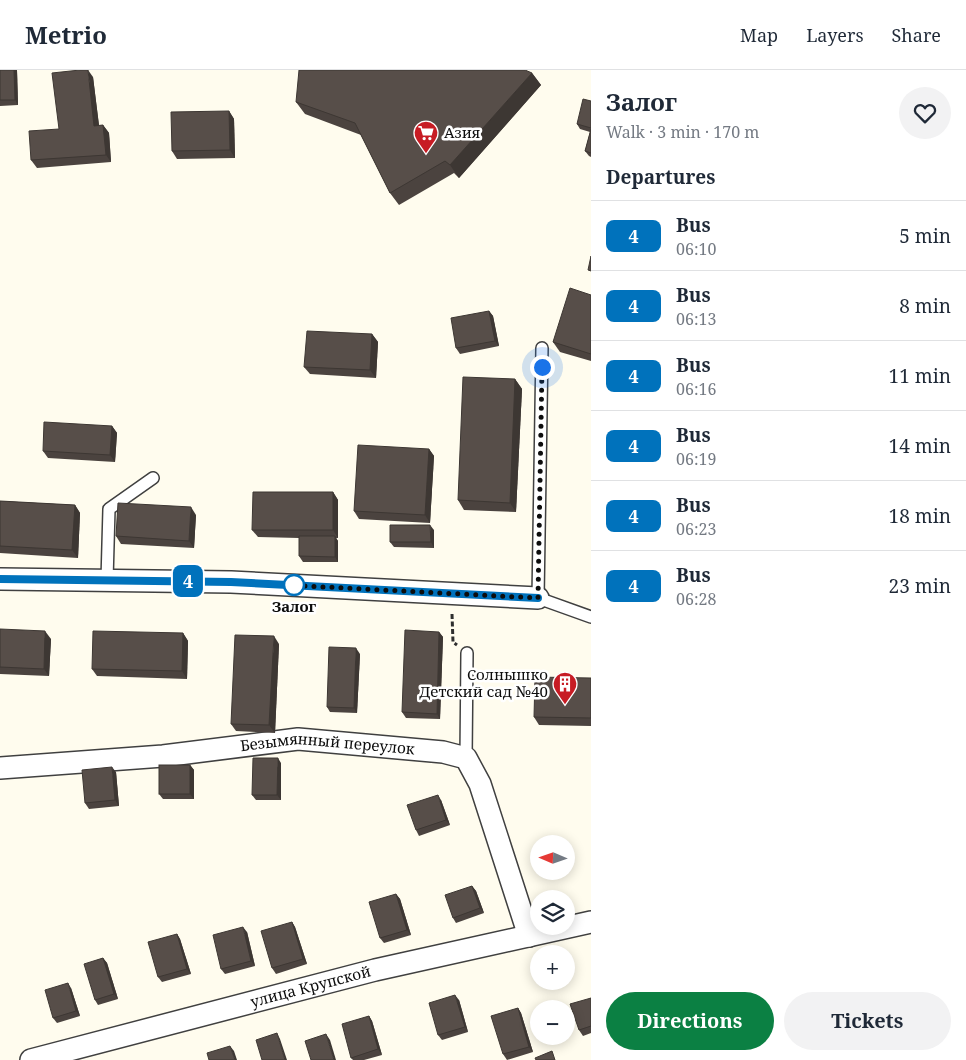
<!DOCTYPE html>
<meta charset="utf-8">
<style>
:root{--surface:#fff;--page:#f2f2f3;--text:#1f2937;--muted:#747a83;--line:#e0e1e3;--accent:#0b8043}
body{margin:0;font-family:"Noto Serif",serif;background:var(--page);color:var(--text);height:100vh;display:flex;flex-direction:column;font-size:19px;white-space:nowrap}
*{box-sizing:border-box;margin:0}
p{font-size:16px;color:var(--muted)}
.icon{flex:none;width:28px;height:28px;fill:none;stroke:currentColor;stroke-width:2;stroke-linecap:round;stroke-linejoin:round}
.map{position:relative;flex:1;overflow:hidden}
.side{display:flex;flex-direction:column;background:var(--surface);width:375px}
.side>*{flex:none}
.badge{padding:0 10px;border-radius:8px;font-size:18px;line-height:32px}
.needle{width:32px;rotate:272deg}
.controls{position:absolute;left:530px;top:765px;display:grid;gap:10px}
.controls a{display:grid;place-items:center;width:45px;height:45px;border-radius:50%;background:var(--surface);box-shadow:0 2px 12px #0003;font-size:25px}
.you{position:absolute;width:25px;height:25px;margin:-12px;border:4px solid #fff;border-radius:50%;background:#1a73e8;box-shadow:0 0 0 8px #1a73e833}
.map>.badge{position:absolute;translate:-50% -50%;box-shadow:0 0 0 2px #fff}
h2{padding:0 15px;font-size:19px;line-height:45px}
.round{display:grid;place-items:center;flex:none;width:52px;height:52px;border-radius:26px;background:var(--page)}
.overview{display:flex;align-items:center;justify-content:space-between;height:85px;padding:0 15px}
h1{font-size:24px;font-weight:700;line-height:38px}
.action{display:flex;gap:10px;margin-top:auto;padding:10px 15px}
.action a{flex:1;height:58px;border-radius:30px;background:var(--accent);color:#fff;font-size:20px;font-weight:700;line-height:58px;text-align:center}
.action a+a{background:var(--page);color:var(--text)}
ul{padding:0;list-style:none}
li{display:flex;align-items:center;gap:15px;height:70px;padding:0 15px;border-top:1px solid var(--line)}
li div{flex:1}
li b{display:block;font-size:19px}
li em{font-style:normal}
li .badge{min-width:55px;font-weight:700;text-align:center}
header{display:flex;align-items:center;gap:30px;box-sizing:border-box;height:70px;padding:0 25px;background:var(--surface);border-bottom:1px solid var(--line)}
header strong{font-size:24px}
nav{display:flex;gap:28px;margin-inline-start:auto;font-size:18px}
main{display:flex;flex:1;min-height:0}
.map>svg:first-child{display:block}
</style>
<header>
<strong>Metrio</strong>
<nav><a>Map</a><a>Layers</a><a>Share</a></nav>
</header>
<main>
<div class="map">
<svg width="591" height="990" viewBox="0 0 591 990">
<rect width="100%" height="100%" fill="#fffcee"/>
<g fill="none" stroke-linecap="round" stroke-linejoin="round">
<defs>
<g id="lane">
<path d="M542,278l-4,250 53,19"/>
<path d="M107,510l2,-71 44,-31"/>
<path d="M466,688l1,-105"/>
</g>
<g id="street">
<path d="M0,509l231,3 307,16"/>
<path id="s1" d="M0,698l163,-12 135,-17 145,13 23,6 14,26 49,152"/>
<path id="s2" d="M31,990l344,-90 216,-48"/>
</g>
</defs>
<!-- lane casing -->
<use href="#lane" stroke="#404040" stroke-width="14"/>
<!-- street casing -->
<use href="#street" stroke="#404040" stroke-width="24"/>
<!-- path -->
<path stroke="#2f2f2f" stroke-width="3" stroke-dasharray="5 2.5" stroke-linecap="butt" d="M452,544l1,28 4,3"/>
<!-- lane -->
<use href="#lane" stroke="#fff" stroke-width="11"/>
<!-- street -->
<use href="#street" stroke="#fff" stroke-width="21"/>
</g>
<!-- wall -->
<g fill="#4b433f">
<path d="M0,0h17l1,35 -18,1z"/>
<path d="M532,3l9,12 -82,93 -5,-5 -55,32 -9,-12 -29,-58 -56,-21 -9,-12z"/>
<path d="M93,7l6,49 4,-1 6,8 2,29 -74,6 -6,-8 28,-31z"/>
<path d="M591,31v56l-2,-1 -4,-5 5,-19 -10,-3 -3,-5z"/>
<path d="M229,41l5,8 1,39 -58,1 -5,-8z"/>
<path d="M591,225v66l-31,-9 -7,-10z"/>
<path d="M489,241l4,5 6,30 -39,8 -4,-6z"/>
<path d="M372,264l6,8 -2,36 -66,-4 -6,-7z"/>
<path d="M515,309l7,10 -6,123 -52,-2 -6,-10z"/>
<path d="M112,356l5,7 -2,29 -67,-4 -5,-7z"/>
<path d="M429,379l5,7 -4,67 -71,-4 -5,-8z"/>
<path d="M333,422l5,8v38h-2l2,3v21h-35l-4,-6v-18l-41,-1 -6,-7z"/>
<path d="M0,431l75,4 5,8 -2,45 -78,-5z"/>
<path d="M196,445l-2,33 -73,-4 -5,-8z"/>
<path d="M434,460v18l-40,-1 -4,-5z"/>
<path d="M0,559l51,10 -2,37 -49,-2z"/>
<path d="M439,562l4,5 -3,82 -34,-1 -4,-6z"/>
<path d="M183,563l5,8 -1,38 -90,-3 -5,-7z"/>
<path d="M279,574l-4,89 -39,-2 -5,-7z"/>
<path d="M360,584l-3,59 -27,-1 -3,-5z"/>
<path d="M591,608v48l-52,-1 -5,-8z"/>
<path d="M281,693v37h-25l-4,-5z"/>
<path d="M190,695l4,5v29h-31l-4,-5z"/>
<path d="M116,702l3,34 -30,3 -4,-6z"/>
<path d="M441,730l9,25 -31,11 -3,-6z"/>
<path d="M472,816l4,5 8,22 -28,10 -3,-5z"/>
<path d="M396,824l4,5 11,36 -27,8 -4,-5z"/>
<path d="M292,852l3,5 12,37 -31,10 -4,-6z"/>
<path d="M247,862l8,34 -30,8 -4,-5z"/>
<path d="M177,864l3,5 11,35 -29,8 -4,-5z"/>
<path d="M103,888l4,5 11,36 -20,6 -3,-5z"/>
<path d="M71,918l9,28 -23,7 -4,-5z"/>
<path d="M591,928v35l-8,3 -4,-6z"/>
<path d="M459,930l9,32 -26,8 -4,-5z"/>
<path d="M518,938l3,5 12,39 -26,8 -4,-6z"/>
<path d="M369,946l3,5 10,34 -18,5h-11l-2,-2z"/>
</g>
<!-- shaded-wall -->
<g fill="#3d3733">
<path d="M14,0h3l1,35 -3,-5z"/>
<path d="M88,0l5,7 7,56 -6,-7z"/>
<path d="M532,3l9,12 -82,93 -9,-13z"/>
<path d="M229,41l5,8 1,39 -5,-8z"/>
<path d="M103,55l6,8 2,29 -5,-7z"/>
<path d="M489,241l4,5 6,30 -4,-5z"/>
<path d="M372,264l6,8 -2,36 -6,-8z"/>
<path d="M515,309l7,10 -6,123 -6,-9z"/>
<path d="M112,356l5,7 -2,29 -5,-7z"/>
<path d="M429,379l5,7 -4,67 -5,-8z"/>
<path d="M333,422l5,8v38l-5,-8z"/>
<path d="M75,435l5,8 -2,45 -6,-8z"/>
<path d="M191,437l5,8 -2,33 -5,-7z"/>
<path d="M430,455l4,5v18l-3,-6z"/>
<path d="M335,466l3,5v21l-3,-5z"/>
<path d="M45,561l6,8 -2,37 -5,-7z"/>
<path d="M439,562l4,5 -3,82 -3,-5z"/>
<path d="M183,563l5,8 -1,38 -5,-8z"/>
<path d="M274,566l5,8 -4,89 -6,-8z"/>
<path d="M356,578l4,6 -3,59 -3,-5z"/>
<path d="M278,688l3,5v37l-4,-5z"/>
<path d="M190,695l4,5v29l-4,-5z"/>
<path d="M112,697l4,5 3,34 -4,-6z"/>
<path d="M438,725l3,5 9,25 -4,-5z"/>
<path d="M472,816l4,5 8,22 -4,-5z"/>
<path d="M396,824l4,5 11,36 -4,-5z"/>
<path d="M292,852l3,5 12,37 -4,-5z"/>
<path d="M243,857l4,5 8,34 -4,-5z"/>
<path d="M177,864l3,5 11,35 -4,-5z"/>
<path d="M103,888l4,5 11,36 -4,-5z"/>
<path d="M68,913l3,5 9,28 -4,-5z"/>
<path d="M455,925l4,5 9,32 -3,-5z"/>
<path d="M518,938l3,5 12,39 -4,-5z"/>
<path d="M369,946l3,5 10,34 -4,-6z"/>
<path d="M277,963l3,6 7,21h-2z"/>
<path d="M326,964l4,6 6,20h-2z"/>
<path d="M230,976l4,5 3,9h-2z"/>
</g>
<!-- building -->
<g fill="#574e49" stroke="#3d3733">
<path d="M0,0h14l1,30h-15z"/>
<path d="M80,0h8l6,56 9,-1 3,30 -75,5 -2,-29 30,-2 -7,-56z"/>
<path d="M299,0h226l7,3 -82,92 -5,-4 -55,32 -35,-70 -59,-21z"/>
<path d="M583,29l8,2v27l-14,-4z"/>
<path d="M229,41l1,39 -58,1 -1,-39z"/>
<path d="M591,59v24l-6,-2z"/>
<path d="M591,186v15l-3,-1z"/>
<path d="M570,218l21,7v59l-38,-12z"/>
<path d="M489,241l6,30 -39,7 -5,-30z"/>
<path d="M307,261l65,3 -2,36 -66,-3z"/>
<path d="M463,307l52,2 -5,124 -52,-3z"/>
<path d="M44,352l68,4 -2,29 -67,-4z"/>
<path d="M358,375l71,4 -4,66 -71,-4z"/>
<path d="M253,422h80v38h-81z"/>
<path d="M0,431l75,4 -3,45 -72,-4z"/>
<path d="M118,433l73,4 -2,34 -73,-5z"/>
<path d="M390,455h40l1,17h-41z"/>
<path d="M299,466h36v21l-36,-1z"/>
<path d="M0,559l45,2 -1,38 -44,-2z"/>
<path d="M405,560l34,2 -2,82 -35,-2z"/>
<path d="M93,561l90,2 -1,38 -90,-2z"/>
<path d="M235,565l39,1 -5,89 -38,-1z"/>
<path d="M329,577l27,1 -2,60 -27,-1z"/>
<path d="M535,607l56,1v40l-57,-1z"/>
<path d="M253,688h25l-1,37h-25z"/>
<rect x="159" y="695" width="31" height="29"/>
<path d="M112,697l3,33 -30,3 -3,-33z"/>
<path d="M438,725l8,25 -30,10 -9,-25z"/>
<path d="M472,816l8,22 -27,10 -8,-23z"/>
<path d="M396,824l11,36 -27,8 -11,-36z"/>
<path d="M292,852l11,37 -31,9 -11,-37z"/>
<path d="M243,857l8,34 -30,8 -8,-34z"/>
<path d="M177,864l10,35 -29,8 -10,-35z"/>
<path d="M103,888l11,36 -19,6 -11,-36z"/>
<path d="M68,913l8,28 -23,7 -8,-28z"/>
<path d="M455,925l10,32 -27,8 -9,-32z"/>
<path d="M591,928v28l-12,4 -9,-26z"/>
<path d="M518,938l11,39 -26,7 -12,-38z"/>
<path d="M369,946l9,33 -27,9 -9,-34z"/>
<path d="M277,963l8,27h-23l-6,-20z"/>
<path d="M326,964l8,26h-23l-6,-19z"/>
<path d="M230,976l5,14h-26l-2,-7z"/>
<path d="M552,981l3,9h-19l-1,-2z"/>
</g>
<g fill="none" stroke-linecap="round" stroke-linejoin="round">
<defs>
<path id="line" d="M0,509l231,3 307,16"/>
</defs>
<!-- line casing -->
<use href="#line" stroke="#fff" stroke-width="11"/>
<!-- line -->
<use href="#line" stroke="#0072bc" stroke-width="8"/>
<!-- walk -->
<path stroke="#0d0d0d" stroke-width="5" stroke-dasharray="0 9" d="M294,515h-8l252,13 4,-231"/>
</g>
<!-- icons -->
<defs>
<symbol id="supermarket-pin" viewBox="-11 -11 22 30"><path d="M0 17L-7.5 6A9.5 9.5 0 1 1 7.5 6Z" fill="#c71c24" stroke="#fff"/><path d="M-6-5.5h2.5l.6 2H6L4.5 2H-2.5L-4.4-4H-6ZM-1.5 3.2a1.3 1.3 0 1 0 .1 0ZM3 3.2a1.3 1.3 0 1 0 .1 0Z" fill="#fff"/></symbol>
<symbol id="building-pin" viewBox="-11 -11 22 30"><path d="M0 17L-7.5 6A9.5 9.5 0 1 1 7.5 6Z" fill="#c71c24" stroke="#fff"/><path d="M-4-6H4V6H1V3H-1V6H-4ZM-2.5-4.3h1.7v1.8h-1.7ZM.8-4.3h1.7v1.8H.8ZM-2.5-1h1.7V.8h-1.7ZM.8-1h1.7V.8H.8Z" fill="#fff"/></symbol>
</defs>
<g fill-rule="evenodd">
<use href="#supermarket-pin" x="412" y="49" width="28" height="38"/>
<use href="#building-pin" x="551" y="600" width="28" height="38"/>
</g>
<!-- markers -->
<circle fill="#fff" stroke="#0072bc" stroke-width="2.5" cx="294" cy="515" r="10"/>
<g text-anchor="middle" stroke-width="5" stroke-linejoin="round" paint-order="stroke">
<!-- poi labels -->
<g font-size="15" fill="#0d0d0d" stroke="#fff" text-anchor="start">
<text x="444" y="68">Азия</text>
<text x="548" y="610" text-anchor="end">Солнышко<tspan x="548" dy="17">Детский сад №40</tspan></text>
</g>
<!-- stop labels -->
<g font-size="15" font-weight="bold" fill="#0d0d0d" stroke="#fff">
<text x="294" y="542">Залог</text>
</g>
<!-- street labels -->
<g font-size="15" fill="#0d0d0d" stroke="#fff">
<text dy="5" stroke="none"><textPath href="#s1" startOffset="329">Безымянный переулок</textPath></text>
<text dy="5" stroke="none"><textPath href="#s2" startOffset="289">улица Крупской</textPath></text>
</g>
</g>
</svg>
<div class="controls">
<a><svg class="needle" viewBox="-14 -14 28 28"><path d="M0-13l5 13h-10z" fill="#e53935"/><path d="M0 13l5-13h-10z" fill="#747a83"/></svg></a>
<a><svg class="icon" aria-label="layers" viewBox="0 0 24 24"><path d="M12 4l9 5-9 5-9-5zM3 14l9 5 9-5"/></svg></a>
<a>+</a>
<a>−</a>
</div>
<div class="you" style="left:542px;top:297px"></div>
<b class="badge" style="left:188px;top:511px;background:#0072bc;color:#fff">4</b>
</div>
<section class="side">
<div class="overview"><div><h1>Залог</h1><p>Walk · 3 min · 170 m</p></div><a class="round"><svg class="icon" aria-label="heart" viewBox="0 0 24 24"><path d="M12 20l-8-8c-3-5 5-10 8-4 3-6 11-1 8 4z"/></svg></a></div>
<h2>Departures</h2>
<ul>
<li><span class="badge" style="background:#0072bc;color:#fff">4</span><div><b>Bus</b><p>06:10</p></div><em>5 min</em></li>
<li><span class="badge" style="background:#0072bc;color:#fff">4</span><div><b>Bus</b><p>06:13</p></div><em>8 min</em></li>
<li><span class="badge" style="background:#0072bc;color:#fff">4</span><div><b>Bus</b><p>06:16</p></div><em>11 min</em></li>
<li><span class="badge" style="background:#0072bc;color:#fff">4</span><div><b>Bus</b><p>06:19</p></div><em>14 min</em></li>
<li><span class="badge" style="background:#0072bc;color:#fff">4</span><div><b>Bus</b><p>06:23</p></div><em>18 min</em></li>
<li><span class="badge" style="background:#0072bc;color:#fff">4</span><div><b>Bus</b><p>06:28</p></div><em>23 min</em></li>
</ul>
<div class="action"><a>Directions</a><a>Tickets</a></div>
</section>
</main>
